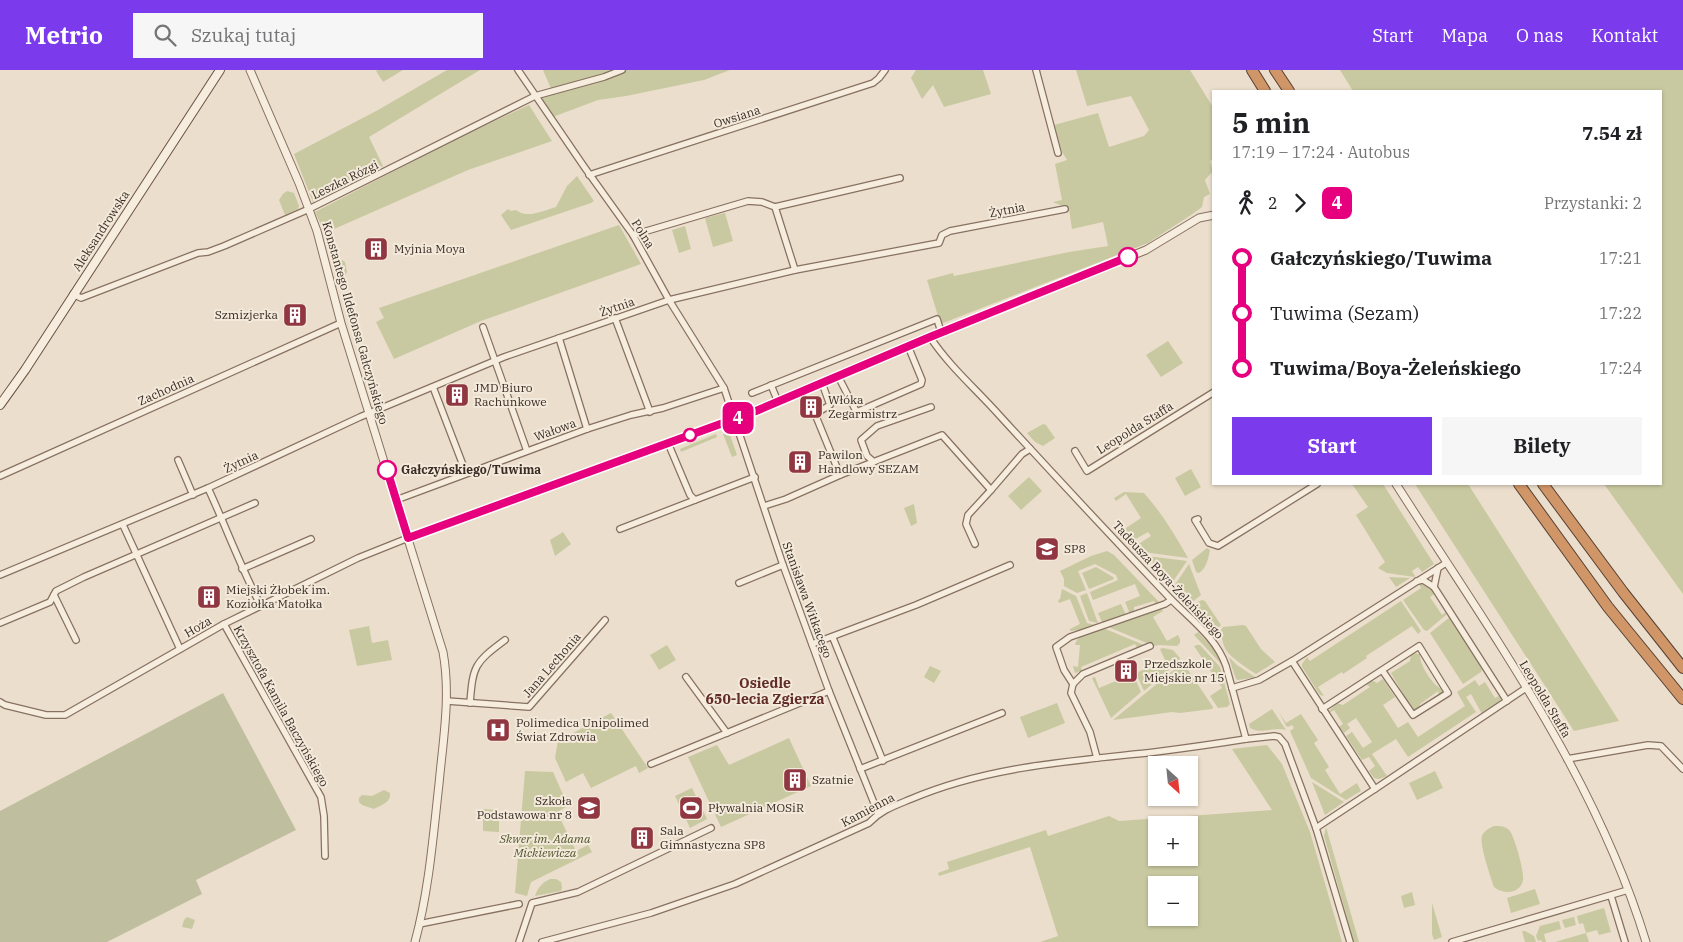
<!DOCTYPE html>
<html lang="pl">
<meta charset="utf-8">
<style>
:root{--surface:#fff;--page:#f6f6f6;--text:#202124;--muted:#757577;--accent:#7c3aed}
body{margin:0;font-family:"IBM Plex Serif",serif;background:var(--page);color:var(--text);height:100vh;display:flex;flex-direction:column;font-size:19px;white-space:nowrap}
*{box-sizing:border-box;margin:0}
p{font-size:16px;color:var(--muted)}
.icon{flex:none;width:28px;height:28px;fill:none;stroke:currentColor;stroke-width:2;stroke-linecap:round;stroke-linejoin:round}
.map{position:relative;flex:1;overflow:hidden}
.side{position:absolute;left:1212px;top:20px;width:450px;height:395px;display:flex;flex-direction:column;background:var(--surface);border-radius:0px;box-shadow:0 1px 4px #0004}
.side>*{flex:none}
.badge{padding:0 10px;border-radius:8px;font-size:18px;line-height:32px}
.needle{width:32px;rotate:153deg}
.fabs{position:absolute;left:1148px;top:686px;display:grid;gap:10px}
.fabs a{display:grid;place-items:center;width:50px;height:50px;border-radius:0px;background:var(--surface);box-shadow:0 1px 4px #0004;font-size:25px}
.map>.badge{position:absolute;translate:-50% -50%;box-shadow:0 0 0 2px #fff}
.legs{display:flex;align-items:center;gap:8px;height:55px;padding:0 20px;font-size:16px}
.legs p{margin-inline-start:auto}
.head{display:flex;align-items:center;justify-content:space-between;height:85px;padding:0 20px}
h1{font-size:28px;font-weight:700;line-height:38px}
.action{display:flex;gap:10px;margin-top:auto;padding:10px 20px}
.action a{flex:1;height:58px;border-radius:0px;background:var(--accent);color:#fff;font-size:20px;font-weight:700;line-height:58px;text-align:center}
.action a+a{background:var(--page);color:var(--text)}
ul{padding:0 20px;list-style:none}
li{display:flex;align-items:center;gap:18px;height:55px;font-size:19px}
li i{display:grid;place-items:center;width:8px;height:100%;margin:0 6px;background:currentColor}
li i::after{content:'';width:12px;height:12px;margin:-6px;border:4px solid;border-radius:50%;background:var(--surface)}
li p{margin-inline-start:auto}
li:first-child i{background:linear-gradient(#0000 50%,currentColor 0)}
li:last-child i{background:linear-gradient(currentColor 50%,#0000 0)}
header{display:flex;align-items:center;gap:30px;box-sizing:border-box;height:70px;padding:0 25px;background:var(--accent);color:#fff}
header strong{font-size:24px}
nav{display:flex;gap:28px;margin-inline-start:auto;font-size:18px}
.search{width:350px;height:45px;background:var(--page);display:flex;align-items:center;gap:12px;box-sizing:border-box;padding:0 18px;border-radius:0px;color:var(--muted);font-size:19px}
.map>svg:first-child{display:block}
</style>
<header>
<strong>Metrio</strong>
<div class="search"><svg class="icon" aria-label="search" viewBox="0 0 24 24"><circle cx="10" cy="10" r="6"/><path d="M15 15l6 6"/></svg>Szukaj tutaj</div>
<nav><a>Start</a><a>Mapa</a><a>O nas</a><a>Kontakt</a></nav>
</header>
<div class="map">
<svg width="1683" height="872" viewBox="0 0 1683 872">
<rect width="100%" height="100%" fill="#ebdecc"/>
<!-- green -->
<g fill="#c9c9a1" fill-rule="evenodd">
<path d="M378,0h25l-20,12 -7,-11z"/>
<path d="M447,0h33l-111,67 14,29 -70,36 -19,-48 84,-44z"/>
<path d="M543,0h187l-26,10 -78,16 -28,4 -48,18 -15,-22 17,-5z"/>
<path d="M916,0h67l8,24 -47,13 -11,-22 -11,14 -11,-21z"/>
<path d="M1076,0h114l24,39v50l-4,2 3,10 -8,9 5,14 -6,3 -2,10 -11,8 -43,28 -210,82 -1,-6 1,-3 -11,-36 26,-7 1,3 115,-24 39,-6 -5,-24 -31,7 -3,-20 -16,-7 9,-2 -7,-36 12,-4 -5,-8 -8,-27 44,-12 11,34 35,-11 5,-6 -18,-34 -44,10z"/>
<path d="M1340,0h343v524l-79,-110h57v-393h-308z"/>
<path d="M529,35l23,36 -84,29 -143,63 -10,-21 143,-74z"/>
<path d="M577,106l17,25 -3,2 -80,27 -10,-15 7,-6 3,2 5,-1c12,9 26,1 40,-3l11,-21z"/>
<path d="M287,121l7,2 5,13 -1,3 -13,6 -6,-15 4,-6z"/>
<path d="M725,143l8,28 -20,6 -8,-29z"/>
<path d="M619,155l22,39 -160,57 -87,38 -18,-37 8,-4 -5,-10z"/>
<path d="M685,156l6,23 -12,4 -7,-23z"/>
<path d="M340,189l5,3 2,10 -2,4 -9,3 -3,-15v-2z"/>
<path d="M1168,271l15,22 -22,14 -15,-22z"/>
<path d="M1043,354l3,1 9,13 -12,8 -8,-4 -8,-9z"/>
<path d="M726,363l4,2 7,20 -5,2 -9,-23z"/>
<path d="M716,364l1,3 -36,15 -1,-3z"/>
<path d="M1191,399l10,18 -16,9 -10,-18z"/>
<path d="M1029,407l13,14 -21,19 -13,-14z"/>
<path d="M1352,414h31l51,80 -12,8 -4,-5 -6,4 3,5 -1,1 -27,-4 -9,-5 7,-6 -29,-47 12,-8z"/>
<path d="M1415,414h53l151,237 -45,10z"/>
<path d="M1124,422l20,1c18,20 31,42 44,65l-45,-6 -6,-7 14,-9 -3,-4 -16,9 -9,-11 18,-12 -15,-24 -10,7 -2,-3z"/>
<path d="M914,434l3,19 -6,3 -7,-18z"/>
<path d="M563,462l8,12 -16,12 -5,-16z"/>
<path d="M1207,478l3,2c-2,9 -3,17 -11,23l-3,-1 -4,-12z"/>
<path d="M1107,481l7,4 46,48 -3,2 -3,-4 -20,6v6l-4,1 -5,-12 15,-6 -5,-12 -42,16 -3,-8 28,-12 -2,-5 -21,-11 -17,7 8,19 -9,3 -13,-7v-7l-4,-8 31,-15z"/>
<path d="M1147,486l40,5 -15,22z"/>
<path d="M1189,494l12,31 -10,8 -17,-17z"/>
<path d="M1096,497l17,10 1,2 -25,10 -7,-16z"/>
<path d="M1389,507l21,1 -14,9z"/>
<path d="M1418,513c9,0 12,4 16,11l-4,3 12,18 4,-3 1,2 -20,17 -3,-1 -21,-30 18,-12z"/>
<path d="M1062,519l14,7 11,27 8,2 -13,5 -12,1v-2l10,-5 -10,-25 -11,4 -1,-3 2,-1z"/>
<path d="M1087,523l11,30 -9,-2 -9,-25z"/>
<path d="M1202,530l3,1 16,24 -5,5 -24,-25z"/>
<path d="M1401,531l20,30 -3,3 -6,-8 -46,30 1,2 -24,16 -1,-2 -24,15 6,9 -4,-1 -18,-28v-3l5,-7 3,4z"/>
<path d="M1121,534l5,11 -22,8 -2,-1 -4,-9z"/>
<path d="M1161,538l2,3 -10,6 14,24 11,-6 2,4v4l-3,3 -18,-1 -5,1 -48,-20z"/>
<path d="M1450,547l32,52 -1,3 -18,12 -33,-51z"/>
<path d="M1243,555l3,1 15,23 14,13 -19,12c-9,-6 -27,-17 -31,-26 -3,-6 -2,-10 -6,-15l4,-6z"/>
<path d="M369,556l3,17 16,-3 4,20 -35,6 -8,-36z"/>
<path d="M1103,558l41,17 -7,3 -2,-4 -54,23 1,4 -7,2 -2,-7 5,1 2,-22h-5c3,-12 17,-14 28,-17z"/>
<path d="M1198,562l17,18 7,15 -28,-30z"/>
<path d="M667,575l9,15 -17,10 -9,-15z"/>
<path d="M1197,575h3l20,22 10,37 -3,3 -9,1 -8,-12 12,-8 -28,-42z"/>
<path d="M1163,578l10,2 7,8 -1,3 -35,30 -8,-18 29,-13 -5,-11z"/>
<path d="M1411,583l9,1c-1,10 12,31 22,35l1,4 -4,4 -1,-6 -18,13 -1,6 -6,1 -22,-38 19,-12z"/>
<path d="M1229,588h1l7,7 18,12 -2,2 -1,-1 -14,2 -2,-1z"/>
<path d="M1181,594h3l29,43 -1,2 -32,4 -8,-1 -59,8z"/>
<path d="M930,596l11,5 -7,12 -10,-6z"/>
<path d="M1133,604l8,18 -30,26 -19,-40 3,-1 4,11z"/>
<path d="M1383,609l12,18 -12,8 15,23 10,-6 10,15 47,-31 -8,-14 18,-12 4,6 6,-4 10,16 4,-2 2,2 -2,6 -17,10 -11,-20 -5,3 10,15 -68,45 -12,-18 -24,15 15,22 -8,3 -5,-1 -5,-7 6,-5 -6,-9 -7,3 -16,-24 6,-4 11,16 9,-6 -16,-24 -9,6 3,4 -6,5 -5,-6 4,-3 -9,-14 -5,3v-2l8,-8 6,2 27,-18 -4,-3 5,-4 6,3z"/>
<path d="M1057,633l8,20 -37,15 -8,-21z"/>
<path d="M1272,639l14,21c-13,-4 -24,5 -36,-2l-1,-4z"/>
<path d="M1279,642l7,11 15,-9 17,26 -4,3 15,24 -4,3 15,24 17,-11 4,8 -15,9 -35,-22 -21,-47 4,-3 -2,-3 -4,2 -2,-1z"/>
<path d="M611,643l37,55 -9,5 -3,-7 -45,22 -8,-15 -17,9 -11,-24 3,-17z"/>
<path d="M789,668l22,48 -90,41 -33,-70 29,-12 12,20z"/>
<path d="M1267,675l15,19 28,68 32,110h-302l18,-6 -28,-89 -91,29 -1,-3 11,-4 -2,-7 99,-32 2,6 61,-20 10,5 153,-11 -40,-61zM1156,755h33v33h-33zM1156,815h33v33h-33z"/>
<path d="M525,701l28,1 15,34 -11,6 19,39 12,-6 4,7 -61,30 -4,14 -12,-3z"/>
<path d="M1435,701l8,17 -26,12 -8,-17z"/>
<path d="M1312,712l32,20 -19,13z"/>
<path d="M692,718l15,31 -17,9 -15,-32z"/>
<path d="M384,720l6,3c1,10 -9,12 -16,16l-12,-4 -3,-3v-4l3,-3 10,1z"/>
<path d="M483,739l16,1v22l-16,-1z"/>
<path d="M1494,756c6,0 11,0 15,4 5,4 16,44 14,50 -3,14 -19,15 -29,7 -3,-9 -15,-43 -12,-51 2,-5 7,-8 12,-10z"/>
<path d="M1326,757l33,115h-5l-30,-106z"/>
<path d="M550,809h6l5,3 1,5 -1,4 -26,5c3,-9 7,-13 15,-17z"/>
<path d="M1535,819l5,15 -29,9 -4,-15z"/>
<path d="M1412,822l3,13 -11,3 -3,-12z"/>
<path d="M1432,833l10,34 -8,3 -2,-6z"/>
<path d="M1604,838l7,24 -12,3 -2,-5 -11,3 3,9h-34l31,-9 -3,-10 -4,1 -2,-8z"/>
<path d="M187,847l8,3 -3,9 -10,-2 2,-7z"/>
<path d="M1574,847l2,8 -11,3 -3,-8z"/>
<path d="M1559,851l2,8 -17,5 2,8h-4l-1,-2 -3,1 -2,-5 4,-10z"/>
<path d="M1522,861h3l9,5 2,6h-11z"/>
</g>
<!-- cemetery -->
<path fill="#bfbf9f" d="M223,623l73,137 -100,50 6,14 -95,48h-107v-131z"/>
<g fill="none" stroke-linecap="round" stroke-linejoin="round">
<defs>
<g id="minor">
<path d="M518,0l67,98 48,67 36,65 55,88 59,177 46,126 49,122"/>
<path d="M1036,0l22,83"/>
<path d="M589,105l284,-92 6,-5 6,-8"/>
<path d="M775,137l20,63"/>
<path d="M633,165l115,-34 14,1 13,5 125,-29"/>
<path d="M73,224l8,4 117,-45 10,-1 16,-6 85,-37 226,-113 69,-19 18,-7"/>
<path d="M615,248l35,94"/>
<path d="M483,257l44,124"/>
<path d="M930,267c19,29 47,53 70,79 55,60 110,119 166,178 20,22 50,42 60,72l20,73 28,-3 5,1 6,7 31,84 34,114"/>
<path d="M559,268l28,91"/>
<path d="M838,306l18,35h3l62,-27 1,-4 -14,-34"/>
<path d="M822,313l8,22 -15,9 25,61"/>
<path d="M771,315l7,17"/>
<path d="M433,317l33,86"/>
<path d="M752,323l185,-74 4,13"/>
<path d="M668,373l22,52 5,5 60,-23"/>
<path d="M1075,381l12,20 127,-79"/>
<path d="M178,390l15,35"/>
<path d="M874,392l-7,-6 -6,-16 16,-14 54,-19"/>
<path d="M0,406l341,-153"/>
<path d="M208,418c18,39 33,80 53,118"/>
<path d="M396,430l191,-71 44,-14 32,-7 61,-20"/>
<path d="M764,436l22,-7 54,-24 102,-40 49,55 31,-36 8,-5"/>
<path d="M1198,449l-3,1 14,23 9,3 99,-62"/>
<path d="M123,455l57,124"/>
<path d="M620,459l75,-29"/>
<path d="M975,474l-9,-20 2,-9 23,-25"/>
<path d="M1446,493l-154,98 83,128 151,-101"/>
<path d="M242,499l69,-30"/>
<path d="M0,505l208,-87 152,-71 144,-60 165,-57 126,-30 144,-27 3,-8 8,-4 115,-22"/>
<path d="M1417,511l6,-1 11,7 73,114"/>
<path d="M739,513l44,-18"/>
<path d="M1434,517l4,-19"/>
<path d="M54,525l22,45"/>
<path d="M0,553l50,-21 6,-11 28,-14 171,-74"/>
<path d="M224,554l97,173 3,19 1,40"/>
<path d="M833,568l50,123"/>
<path d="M812,574l104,-39 94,-40"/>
<path d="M686,607l41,56"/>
<path d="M1073,614l10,-10 67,-28"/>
<path d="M1232,618l27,-8 33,-19"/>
<path d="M447,631l82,6 76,-87"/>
<path d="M0,632l5,3 41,10h19l159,-91 134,-66 50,-20"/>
<path d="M470,633c3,-37 4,-40 35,-63"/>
<path d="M1322,639l97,-63 29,47 -35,22 -31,-45"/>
<path d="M1097,688l-7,-26 -19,-39 2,-9 -9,-14 -8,-23 14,-10 95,-33 6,-4"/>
<path d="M1567,689l81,-14 13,1 22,23"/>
<path d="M651,694l178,-73"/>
<path d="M860,699l142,-56"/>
<path d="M1316,758l59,-39"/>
<path d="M1611,826l14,46"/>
<path d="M419,854l100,-20"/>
<path d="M519,872l13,-39 46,-11 133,-64"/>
<path d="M542,872l109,-29 84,-29 134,-61c12,-13 25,-17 42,-24 77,-33 162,-38 244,-47 31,-4 60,-8 91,-13"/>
<path d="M1452,872l176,-52"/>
</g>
<g id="tertiary">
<path d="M250,0l49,113 18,48 24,92 102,329c8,44 0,88 -4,132 -6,53 -10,106 -24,158"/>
<path d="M1396,414c93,146 199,290 250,458"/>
<path d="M408,468l348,-127 174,-74 216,-87 53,-32 15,-3"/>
</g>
<path id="secondary" d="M0,335l25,-35 195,-300"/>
<g id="motorway">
<path d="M1252,0l13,21"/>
<path d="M1275,0l14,21"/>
<path d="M1519,414l89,123 75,92"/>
<path d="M1543,414l80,108 60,76"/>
</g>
</defs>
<!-- minor casing -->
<use href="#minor" stroke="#877161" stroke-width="8"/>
<!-- tertiary casing -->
<use href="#tertiary" stroke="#877161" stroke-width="9"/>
<!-- secondary casing -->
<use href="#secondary" stroke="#695344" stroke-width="10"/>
<!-- motorway casing -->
<use href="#motorway" stroke="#564035" stroke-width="12"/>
<!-- minor -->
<use href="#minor" stroke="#f7eddf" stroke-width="5.5"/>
<!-- tertiary -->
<use href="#tertiary" stroke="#f7eddf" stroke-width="7"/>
<!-- secondary -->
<use href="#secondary" stroke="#f7eddf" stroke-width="8"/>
<!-- motorway -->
<use href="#motorway" stroke="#d19667" stroke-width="10"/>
</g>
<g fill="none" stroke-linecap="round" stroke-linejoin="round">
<defs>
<path id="line-1" d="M387,400l21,68 348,-127 174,-74 198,-80"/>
</defs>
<!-- line-1 casing -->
<use href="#line-1" stroke="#fff" stroke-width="11"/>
<!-- line-1 -->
<use href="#line-1" stroke="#e6007e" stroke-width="8"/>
</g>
<!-- icons -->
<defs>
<symbol id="building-square" viewBox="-11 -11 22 22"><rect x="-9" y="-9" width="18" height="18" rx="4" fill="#913742" stroke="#f3eadb"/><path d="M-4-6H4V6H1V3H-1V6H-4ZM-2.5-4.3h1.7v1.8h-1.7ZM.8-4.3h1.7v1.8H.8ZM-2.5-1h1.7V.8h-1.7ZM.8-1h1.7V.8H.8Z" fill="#fff"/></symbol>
<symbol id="school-square" viewBox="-11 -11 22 22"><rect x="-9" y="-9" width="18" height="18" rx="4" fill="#913742" stroke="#f3eadb"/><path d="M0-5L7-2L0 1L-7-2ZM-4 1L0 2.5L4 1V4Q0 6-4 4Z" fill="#fff"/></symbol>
<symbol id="hospital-square" viewBox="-11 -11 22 22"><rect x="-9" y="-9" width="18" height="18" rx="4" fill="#913742" stroke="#f3eadb"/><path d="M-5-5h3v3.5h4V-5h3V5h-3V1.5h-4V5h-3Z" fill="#fff"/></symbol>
<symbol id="stadium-square" viewBox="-11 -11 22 22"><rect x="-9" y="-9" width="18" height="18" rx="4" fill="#913742" stroke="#f3eadb"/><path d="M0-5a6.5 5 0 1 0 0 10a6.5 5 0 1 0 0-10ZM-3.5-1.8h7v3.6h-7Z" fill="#fff"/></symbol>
</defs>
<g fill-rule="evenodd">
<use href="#building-square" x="362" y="165" width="28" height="28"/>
<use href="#building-square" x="281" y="231" width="28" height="28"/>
<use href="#building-square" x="443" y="311" width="28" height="28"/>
<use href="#building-square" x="797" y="323" width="28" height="28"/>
<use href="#building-square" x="786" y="378" width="28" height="28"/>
<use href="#school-square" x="1033" y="465" width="28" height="28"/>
<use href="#building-square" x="195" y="513" width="28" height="28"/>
<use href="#building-square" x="1112" y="587" width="28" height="28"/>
<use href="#hospital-square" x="484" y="646" width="28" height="28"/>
<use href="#building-square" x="781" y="696" width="28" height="28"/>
<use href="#school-square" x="575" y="724" width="28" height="28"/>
<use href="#stadium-square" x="677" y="724" width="28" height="28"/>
<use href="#building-square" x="628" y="754" width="28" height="28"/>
</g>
<!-- markers -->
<g fill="#fff" stroke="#e6007e" stroke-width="2.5">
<circle cx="1128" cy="187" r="9"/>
<circle cx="690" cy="365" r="6"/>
<circle cx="387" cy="400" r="9"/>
</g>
<g text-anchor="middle" stroke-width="4" stroke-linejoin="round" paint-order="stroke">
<!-- street labels -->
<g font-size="12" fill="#3a2b23" stroke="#f3eadb">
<text transform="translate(737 47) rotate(-18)" y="4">Owsiana</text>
<text transform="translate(345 110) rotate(-26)" y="4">Leszka Rózgi</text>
<text transform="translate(1007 140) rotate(-11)" y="4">Żytnia</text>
<text transform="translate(101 161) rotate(-57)" y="4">Aleksandrowska</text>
<text transform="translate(643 164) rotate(58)" y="4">Polna</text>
<text transform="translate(617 237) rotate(-19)" y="4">Żytnia</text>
<text transform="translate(355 253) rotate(74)" y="4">Konstantego Ildefonsa Gałczyńskiego</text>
<text transform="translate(166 320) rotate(-24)" y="4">Zachodnia</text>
<text transform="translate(1135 358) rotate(-32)" y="4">Leopolda Staffa</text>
<text transform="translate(555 360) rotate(-20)" y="4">Wałowa</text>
<text transform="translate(241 392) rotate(-25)" y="4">Żytnia</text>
<text transform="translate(1168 510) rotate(47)" y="4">Tadeusza Boya-Żeleńskiego</text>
<text transform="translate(807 530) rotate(70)" y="4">Stanisława Witkacego</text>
<text transform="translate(198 557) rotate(-30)" y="4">Hoża</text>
<text transform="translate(552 595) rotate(-49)" y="4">Jana Lechonia</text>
<text transform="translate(1545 629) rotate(59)" y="4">Leopolda Staffa</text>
<text transform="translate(281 636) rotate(61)" y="4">Krzysztofa Kamila Baczyńskiego</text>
<text transform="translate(868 740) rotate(-28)" y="4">Kamienna</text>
</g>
<!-- poi labels -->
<g font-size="12" fill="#3a2b23" stroke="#f3eadb" text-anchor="start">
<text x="394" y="183">Myjnia Moya</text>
<text x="278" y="249" text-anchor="end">Szmizjerka</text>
<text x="474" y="322">JMD Biuro<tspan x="474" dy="14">Rachunkowe</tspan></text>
<text x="828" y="334">Włóka<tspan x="828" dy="14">Zegarmistrz</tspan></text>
<text x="818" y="389">Pawilon<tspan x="818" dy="14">Handlowy SEZAM</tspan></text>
<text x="1064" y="483">SP8</text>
<text x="226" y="524">Miejski Żłobek im.<tspan x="226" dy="14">Koziołka Matołka</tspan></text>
<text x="1144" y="598">Przedszkole<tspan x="1144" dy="14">Miejskie nr 15</tspan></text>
<text x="516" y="657">Polimedica Unipolimed<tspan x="516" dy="14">Świat Zdrowia</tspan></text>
<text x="812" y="714">Szatnie</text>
<text x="572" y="735" text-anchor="end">Szkoła<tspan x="572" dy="14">Podstawowa nr 8</tspan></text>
<text x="708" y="742">Pływalnia MOSiR</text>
<text x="660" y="765">Sala<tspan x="660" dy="14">Gimnastyczna SP8</tspan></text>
</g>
<!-- stop labels -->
<g font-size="12" font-weight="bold" fill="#3a2b23" stroke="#f3eadb" text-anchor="start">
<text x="401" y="404">Gałczyńskiego/Tuwima</text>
</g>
<!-- park labels -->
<g font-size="12" font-style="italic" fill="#4f542c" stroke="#f3eadb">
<text x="545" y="773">Skwer im. Adama<tspan x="545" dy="14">Mickiewicza</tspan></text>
</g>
<!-- neighbourhood labels -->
<g font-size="14" font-weight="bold" fill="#622c27" stroke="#f3eadb">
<text x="765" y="618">Osiedle<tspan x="765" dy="16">650-lecia Zgierza</tspan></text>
</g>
</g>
</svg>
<div class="fabs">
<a><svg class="needle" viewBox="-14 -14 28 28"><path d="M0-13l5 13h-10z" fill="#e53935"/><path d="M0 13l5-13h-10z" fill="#757577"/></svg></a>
<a>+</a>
<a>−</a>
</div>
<b class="badge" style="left:738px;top:348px;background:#e6007e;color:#fff">4</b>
<section class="side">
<div class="head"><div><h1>5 min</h1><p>17:19 – 17:24 · Autobus</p></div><b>7.54 zł</b></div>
<div class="legs"><svg class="icon" aria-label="walk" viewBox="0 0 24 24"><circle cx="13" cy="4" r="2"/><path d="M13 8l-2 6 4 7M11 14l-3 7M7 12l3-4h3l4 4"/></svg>2<svg class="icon" aria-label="forward" viewBox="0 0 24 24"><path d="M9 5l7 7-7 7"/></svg><b class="badge" style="background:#e6007e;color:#fff">4</b><p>Przystanki: 2</p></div>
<ul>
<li><i style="color:#e6007e"></i><b>Gałczyńskiego/Tuwima</b><p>17:21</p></li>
<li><i style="color:#e6007e"></i><span>Tuwima (Sezam)</span><p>17:22</p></li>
<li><i style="color:#e6007e"></i><b>Tuwima/Boya-Żeleńskiego</b><p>17:24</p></li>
</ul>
<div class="action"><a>Start</a><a>Bilety</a></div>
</section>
</div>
